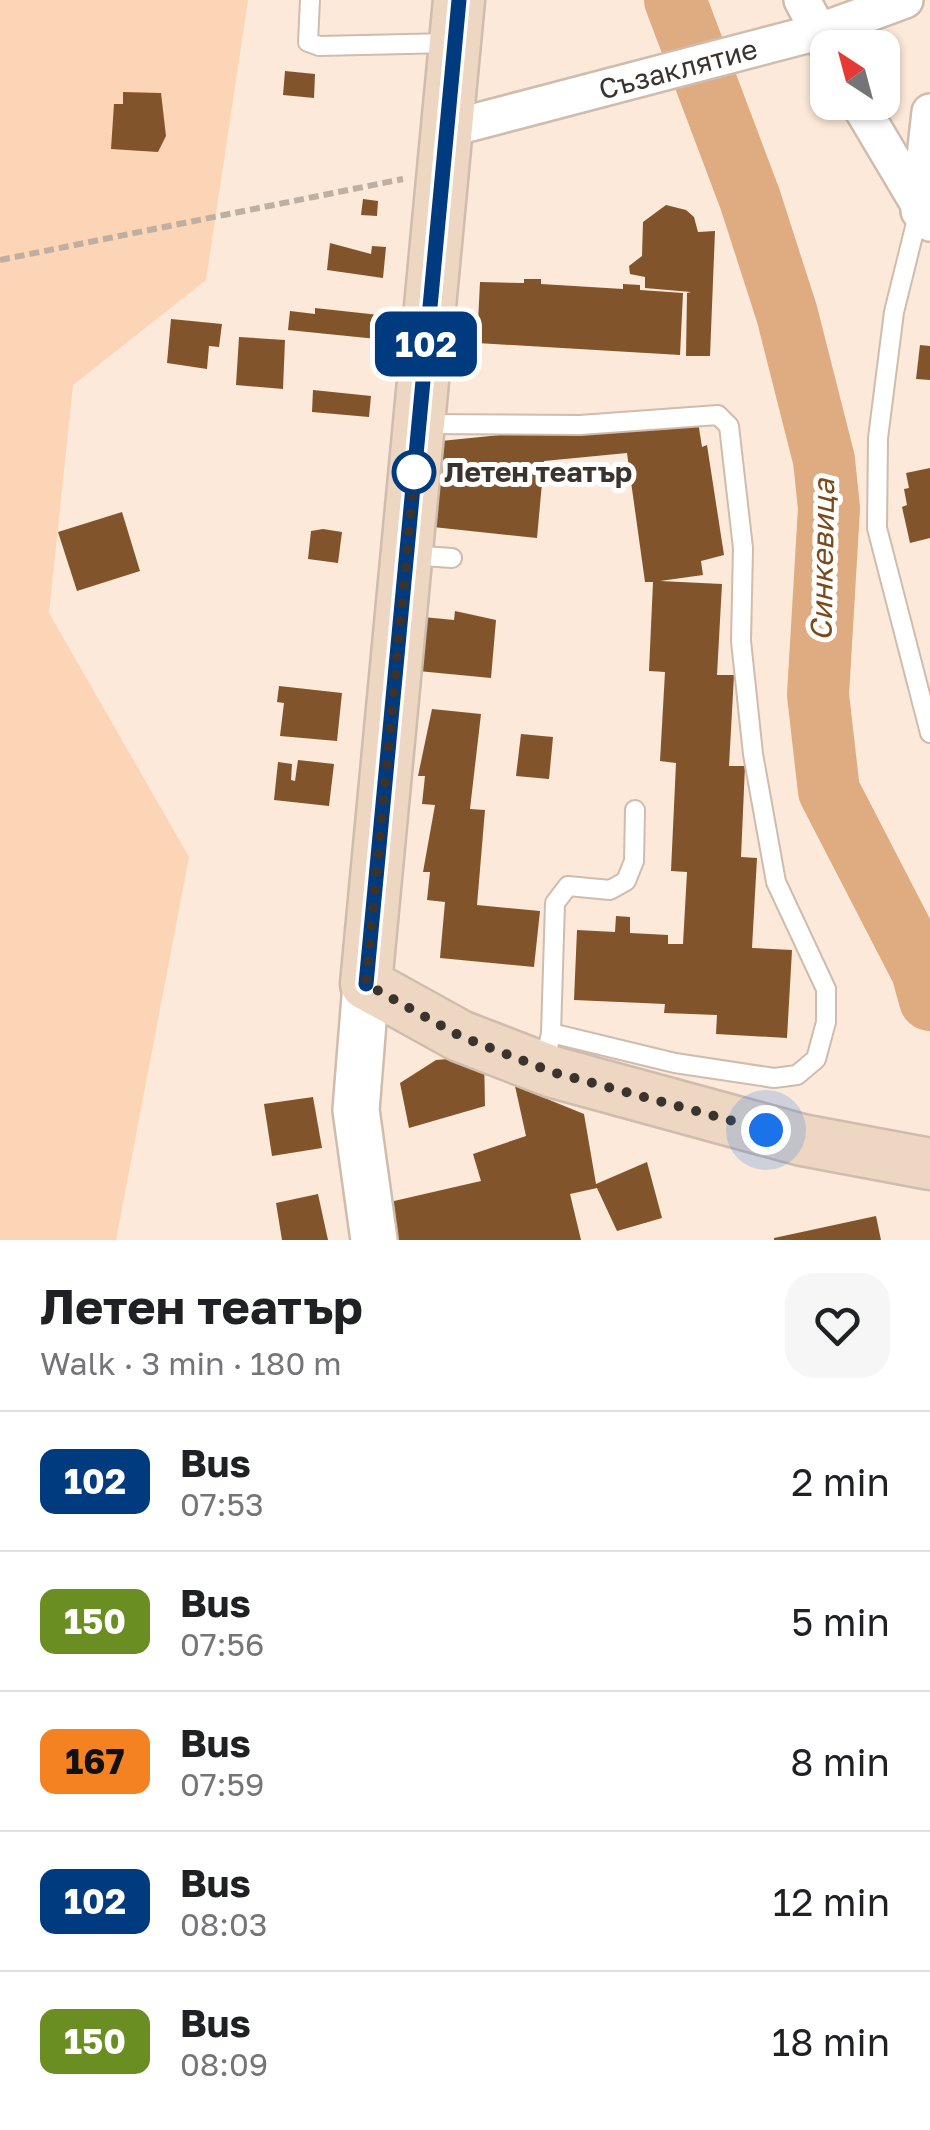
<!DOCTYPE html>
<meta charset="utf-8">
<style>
:root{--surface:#fff;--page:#f6f6f6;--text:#202124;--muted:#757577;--line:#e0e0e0}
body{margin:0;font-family:"Golos Text",sans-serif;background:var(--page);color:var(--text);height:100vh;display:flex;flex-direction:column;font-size:38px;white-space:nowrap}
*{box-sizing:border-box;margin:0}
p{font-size:32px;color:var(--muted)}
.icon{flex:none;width:55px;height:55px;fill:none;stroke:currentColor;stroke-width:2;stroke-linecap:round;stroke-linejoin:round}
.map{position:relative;height:1240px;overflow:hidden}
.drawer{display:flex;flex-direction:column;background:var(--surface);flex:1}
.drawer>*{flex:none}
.badge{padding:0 20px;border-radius:15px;font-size:35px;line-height:65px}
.needle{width:65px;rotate:324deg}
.controls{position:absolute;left:810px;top:30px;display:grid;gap:20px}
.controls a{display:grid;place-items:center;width:90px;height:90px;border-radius:20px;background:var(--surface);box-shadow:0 2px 8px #0004;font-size:50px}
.you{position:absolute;width:50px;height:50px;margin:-25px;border:8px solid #fff;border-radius:50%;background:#1a73e8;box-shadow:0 0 0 15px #1a73e833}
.map>.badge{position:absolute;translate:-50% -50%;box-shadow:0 0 0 5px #fff}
.round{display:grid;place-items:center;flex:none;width:105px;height:105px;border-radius:30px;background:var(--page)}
.summary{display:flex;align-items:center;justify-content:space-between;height:170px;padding:0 40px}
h1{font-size:48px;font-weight:700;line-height:75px}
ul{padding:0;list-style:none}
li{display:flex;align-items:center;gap:30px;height:140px;padding:0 40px;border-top:2px solid var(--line)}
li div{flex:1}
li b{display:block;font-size:38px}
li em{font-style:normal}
li .badge{min-width:110px;font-weight:700;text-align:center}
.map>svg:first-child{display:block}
</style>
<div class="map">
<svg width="930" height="1240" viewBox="0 0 930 1240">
<rect width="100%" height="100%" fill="#fce9d9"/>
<!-- green -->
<path fill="#fbd5b5" d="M0,0h248l-42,280 -133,105 -24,228 140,244 -73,383h-116z"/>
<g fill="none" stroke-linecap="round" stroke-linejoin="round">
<!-- river -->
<path stroke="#dfac81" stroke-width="62" d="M675,0l75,199 37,115 37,146 5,48 -11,187 11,96 93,180 8,29"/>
</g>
<!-- building -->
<g fill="#82542b">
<path d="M285,71l30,3 -1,24 -31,-3z"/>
<path d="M123,92l38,1 5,43 -8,16 -47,-3 3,-45h9z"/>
<path d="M363,199l15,2 -1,15 -16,-1z"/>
<path d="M666,205l20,5 8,7 4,15 17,-1 -5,125h-24l1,-63 4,-1 -46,-4v-11l-15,-3 -1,-8 13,-10 1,-34z"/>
<path d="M330,243l41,11 1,-8 14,1 -3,31 -56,-8z"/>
<path d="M524,279h17v5l82,5v-5l17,1v5l43,3 -3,62 -203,-12 3,-61 44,1z"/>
<path d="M315,308l64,7 -2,24 -89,-9 2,-19 25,3z"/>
<path d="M171,319l51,5 -3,23 -10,-1 -2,23 -40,-6z"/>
<path d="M239,337l46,3 -2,49 -47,-4z"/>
<path d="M920,345l10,1v34l-14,-1z"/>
<path d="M313,390l58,6 -2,21 -57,-5z"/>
<path d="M697,415l5,32 5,-2 17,110 -23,6 2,14 -43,6 62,3 -5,91h17l-5,91h16l-4,91 16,1 -5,90 40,2 -5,88 -71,-4 1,-19 -53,-2 1,-9 -91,-4 3,-70 38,2 1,-16 14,1v16l38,2v9h15l4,-72 -16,-1 5,-108 -16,-2 5,-89 -16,-1 4,-89h-8l-18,-129 -83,8 -7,77 -104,-11 8,-86z"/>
<path d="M930,468v70l-20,5 -8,-36 5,-2 -3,-16 5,-1 -3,-15z"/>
<path d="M122,512l18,59 -63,20 -19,-59z"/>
<path d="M323,529l19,3 -4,31 -30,-4 3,-28z"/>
<path d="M455,611l41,9 -5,58 -73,-7 5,-54 31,3z"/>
<path d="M279,686l63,7 -5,48 -57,-5 4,-33 -7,-1z"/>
<path d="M432,709l49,5 -11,95 15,1 -8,95 63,6 -6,56 -94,-9 5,-56 -18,-2 3,-28h-7l12,-67 -13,-1 3,-28h-7z"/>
<path d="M521,734l32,3 -4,42 -33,-3z"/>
<path d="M298,760l36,4 -5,42 -55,-6 4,-38 14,2 -1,16 4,1z"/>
<path d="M484,1056l1,50 -76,22 -9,-45 36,-23z"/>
<path d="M515,1086l69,28 12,70 51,-22 15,56 -45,13 -20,-43 -27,6 11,46h-188l1,-39 87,-20 -8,-27 53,-18z"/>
<path d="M313,1097l9,51 -50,8 -8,-52z"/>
<path d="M318,1194l10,46h-46l-6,-37z"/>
<path d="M876,1216l5,24h-107v-2z"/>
</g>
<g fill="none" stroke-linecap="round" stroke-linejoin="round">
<defs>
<g id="service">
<path d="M310,0l-2,42 11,4 131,-3"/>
<path d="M919,211l-25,101 -16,126 -1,90 53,205"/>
<path d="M423,424l157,1 138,-10 11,11 14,122 -2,93 12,113 23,128 50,107v33l-10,37 -19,16 -23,3 -99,-15 -124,-30 -4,19 4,14"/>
<path d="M409,555l43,3"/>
<path d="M551,1033l4,-130 13,-17 42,4 16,-9 8,-20 1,-51"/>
</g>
<g id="minor">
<path d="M802,0l26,49"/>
<path d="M858,102l72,121"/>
<path d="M448,129l370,-97 87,-32"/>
<path d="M919,211l11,-99"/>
</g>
<path id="tertiary" d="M366,984l-10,126 18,130"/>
<path id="secondary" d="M459,0l-93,984 94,52 93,36 249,68 128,24"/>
</defs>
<!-- service casing -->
<use href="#service" stroke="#cfbcad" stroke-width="22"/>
<!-- minor casing -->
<use href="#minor" stroke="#cfbcad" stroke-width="40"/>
<!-- tertiary casing -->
<use href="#tertiary" stroke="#cfbcad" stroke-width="50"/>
<!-- secondary casing -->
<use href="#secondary" stroke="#cfbcad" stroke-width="55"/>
<!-- path -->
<path stroke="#beafa2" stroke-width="6" stroke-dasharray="10 5" stroke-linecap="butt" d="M0,260l403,-81"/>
<!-- service -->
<use href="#service" stroke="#fff" stroke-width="18"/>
<!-- minor -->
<use href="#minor" stroke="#fff" stroke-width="35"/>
<!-- tertiary -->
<use href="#tertiary" stroke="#fff" stroke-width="45"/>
<!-- secondary -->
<use href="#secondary" stroke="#edd7c2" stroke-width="50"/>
</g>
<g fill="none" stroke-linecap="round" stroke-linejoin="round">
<defs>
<path id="line" d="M366,984l93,-984"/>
</defs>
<!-- line casing -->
<use href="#line" stroke="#fff" stroke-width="22"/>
<!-- line -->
<use href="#line" stroke="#003b80" stroke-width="15"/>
<!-- walk -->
<path stroke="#3b332d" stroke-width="10" stroke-dasharray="0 18" d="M414,472l2,-15 -50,527 94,52 92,36 214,58"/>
</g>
<!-- markers -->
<circle fill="#fff" stroke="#003b80" stroke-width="5" cx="414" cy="472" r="20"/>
<g text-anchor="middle" stroke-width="10" stroke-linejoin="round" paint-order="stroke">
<!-- street labels -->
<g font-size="28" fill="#3b332d" stroke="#fff">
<text transform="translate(678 69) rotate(-15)" y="10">Съзаклятие</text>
</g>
<!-- stop labels -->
<g font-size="28" font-weight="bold" fill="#3b332d" stroke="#fff" text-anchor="start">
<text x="444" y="482">Летен театър</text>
</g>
<!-- water labels -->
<g font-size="30" font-style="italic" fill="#7b4b1b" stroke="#fff">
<text transform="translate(823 560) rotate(-89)" y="10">Синкевица</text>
</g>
</g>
</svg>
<div class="controls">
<a><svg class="needle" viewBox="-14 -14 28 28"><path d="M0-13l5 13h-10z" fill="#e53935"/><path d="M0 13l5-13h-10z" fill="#757577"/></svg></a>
</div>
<div class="you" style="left:766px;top:1130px"></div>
<b class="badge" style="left:426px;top:344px;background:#003b80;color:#fff">102</b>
</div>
<section class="drawer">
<div class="summary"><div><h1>Летен театър</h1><p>Walk · 3 min · 180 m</p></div><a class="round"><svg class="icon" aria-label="heart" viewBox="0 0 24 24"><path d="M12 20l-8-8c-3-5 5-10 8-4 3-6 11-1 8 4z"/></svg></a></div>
<ul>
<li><span class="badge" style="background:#003b80;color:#fff">102</span><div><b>Bus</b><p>07:53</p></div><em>2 min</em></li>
<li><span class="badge" style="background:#6b8e23;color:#fff">150</span><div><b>Bus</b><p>07:56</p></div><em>5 min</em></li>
<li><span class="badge" style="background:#f58220;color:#111">167</span><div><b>Bus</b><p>07:59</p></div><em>8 min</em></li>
<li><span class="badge" style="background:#003b80;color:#fff">102</span><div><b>Bus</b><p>08:03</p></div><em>12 min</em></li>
<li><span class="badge" style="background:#6b8e23;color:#fff">150</span><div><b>Bus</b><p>08:09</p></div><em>18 min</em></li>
</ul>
</section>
